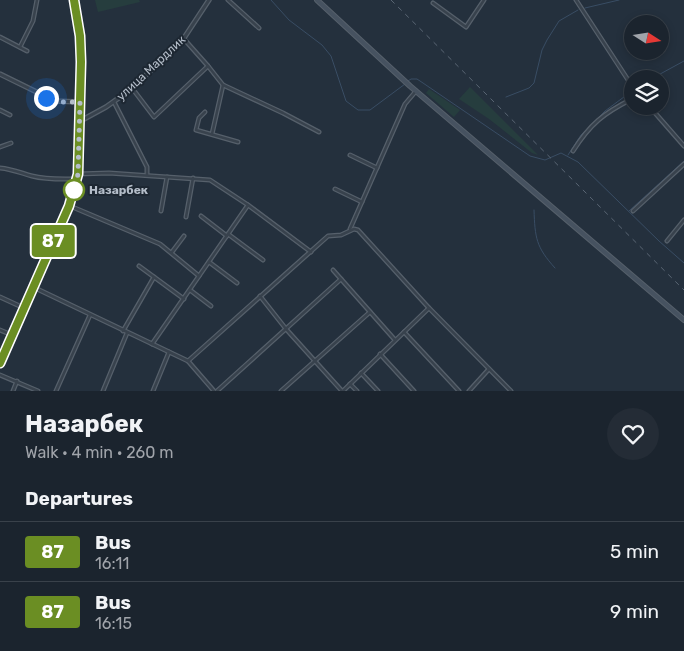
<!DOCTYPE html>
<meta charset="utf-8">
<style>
:root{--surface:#1b242e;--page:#242c36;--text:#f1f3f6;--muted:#a0a4aa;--line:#39414a}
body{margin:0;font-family:Rubik,sans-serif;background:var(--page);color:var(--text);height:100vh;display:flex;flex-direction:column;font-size:19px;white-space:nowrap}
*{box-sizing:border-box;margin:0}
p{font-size:16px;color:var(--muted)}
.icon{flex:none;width:28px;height:28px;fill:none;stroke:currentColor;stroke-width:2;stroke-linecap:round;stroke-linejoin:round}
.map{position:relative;height:391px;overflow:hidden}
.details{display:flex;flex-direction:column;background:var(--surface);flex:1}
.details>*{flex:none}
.badge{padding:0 10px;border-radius:4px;font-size:18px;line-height:32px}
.needle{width:32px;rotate:102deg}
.tools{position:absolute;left:624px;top:15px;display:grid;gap:10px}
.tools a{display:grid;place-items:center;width:45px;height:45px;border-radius:50%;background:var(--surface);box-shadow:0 2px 8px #0003,0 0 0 1px var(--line);font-size:25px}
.you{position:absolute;width:25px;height:25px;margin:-12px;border:4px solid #fff;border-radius:50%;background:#1a73e8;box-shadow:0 0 0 8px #1a73e833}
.map>.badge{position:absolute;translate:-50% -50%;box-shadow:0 0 0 2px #fff}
h2{padding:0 25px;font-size:19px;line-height:45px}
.round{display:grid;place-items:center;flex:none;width:52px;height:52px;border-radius:26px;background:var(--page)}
.overview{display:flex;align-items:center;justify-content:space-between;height:85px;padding:0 25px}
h1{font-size:24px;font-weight:700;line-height:38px}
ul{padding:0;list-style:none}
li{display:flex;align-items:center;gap:15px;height:60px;padding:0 25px;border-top:1px solid var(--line)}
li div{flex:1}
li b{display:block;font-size:19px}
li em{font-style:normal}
li .badge{min-width:55px;font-weight:700;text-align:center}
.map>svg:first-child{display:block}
</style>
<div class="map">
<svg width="684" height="391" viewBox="0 0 684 391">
<rect width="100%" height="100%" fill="#24303d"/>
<!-- green -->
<g fill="#263d3e">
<path d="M95,0h44l1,2 -42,10z"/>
<path d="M470,87l68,68 -6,-2 -43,-34 -30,-20z"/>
<path d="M429,89l31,21 -6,7 -28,-24z"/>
</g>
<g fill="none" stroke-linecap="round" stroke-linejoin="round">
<!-- stream -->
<g stroke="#394d64" stroke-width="1">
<path d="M271,0l18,20 33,25 9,11 15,45 12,9h12l35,-26"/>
<path d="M585,8l34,-8"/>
<path d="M651,79l33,-18"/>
<path d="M408,81l3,-2h6l6,4 107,73 15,4 16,-7 17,9 81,79 25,22"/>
<path d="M506,97l23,-9 5,-5 8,-33 5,-10 12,-19 19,-11"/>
<path d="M568,155l13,-20 24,-24 27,-20"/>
<path d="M534,210c1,28 2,37 21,58"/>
<path d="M629,211l55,-50"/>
</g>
<defs>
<g id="minor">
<path d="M228,0l31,28"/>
<path d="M576,0l56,86"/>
<path d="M433,3l33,24 18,-27"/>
<path d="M0,37l27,14"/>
<path d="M184,39l24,27 15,19 60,28 36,19"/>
<path d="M20,47l13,-26 4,-21"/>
<path d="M132,88l22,29 54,-51"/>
<path d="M114,102l33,65v8"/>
<path d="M649,106l35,40"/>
<path d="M0,110l10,5"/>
<path d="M205,112l-6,6 -3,12 42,12"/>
<path d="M212,134l11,-49"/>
<path d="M0,147l11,-4"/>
<path d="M573,151c17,-27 31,-38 59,-52"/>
<path d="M350,155l27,13"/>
<path d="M0,168c12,1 21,5 32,8 15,4 29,3 45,3"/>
<path d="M78,174l31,-1 101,7 38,25 63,47"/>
<path d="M335,189l27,13"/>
<path d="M70,206l90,38 39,32"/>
<path d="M161,211l6,-34"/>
<path d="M633,211l51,-47"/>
<path d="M201,216l26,20"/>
<path d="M186,217l7,-39"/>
<path d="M350,229l55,-125 11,-13"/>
<path d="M228,234l35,26"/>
<path d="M667,241l17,-21"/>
<path d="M172,252l12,-16"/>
<path d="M209,262l28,21"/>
<path d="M139,266l45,33"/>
<path d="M333,270l62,70"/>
<path d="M33,287l155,74 26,30"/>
<path d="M190,290l21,16"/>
<path d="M260,296l26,33 56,62"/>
<path d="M0,297l24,11"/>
<path d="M0,330l12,5"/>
<path d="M123,331l31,-54"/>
<path d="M404,332l55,59"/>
<path d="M152,344l96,-139"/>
<path d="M380,354l34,37"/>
<path d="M188,361l140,-125 13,-1 13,-6 4,1 71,78 82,83"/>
<path d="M361,373l17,18"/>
<path d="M0,375l38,16"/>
<path d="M350,384l7,7"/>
<path d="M13,391l4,-10"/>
<path d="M56,391l34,-76"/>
<path d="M103,391l24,-58"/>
<path d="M153,391l16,-39"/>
<path d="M217,391l124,-112"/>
<path d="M281,391l89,-79"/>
<path d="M343,391l86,-83"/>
<path d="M469,391l20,-22"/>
</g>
<g id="tertiary">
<path d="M0,74l55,27 25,1"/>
<path d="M79,119h5l22,-12 24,-17 52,-49 27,-41"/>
</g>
<g id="secondary">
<path d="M317,0l93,86 274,234"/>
<path d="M0,363l69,-157 9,-32 3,-112 -1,-27 -6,-35"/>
</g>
</defs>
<!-- minor casing -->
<use href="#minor" stroke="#56606b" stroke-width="5"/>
<!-- tertiary casing -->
<use href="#tertiary" stroke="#56606b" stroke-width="5.5"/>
<!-- secondary casing -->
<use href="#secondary" stroke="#56606b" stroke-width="6"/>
<!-- minor -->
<use href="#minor" stroke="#38424d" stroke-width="2.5"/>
<!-- tertiary -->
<use href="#tertiary" stroke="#38424d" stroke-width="3"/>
<!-- secondary -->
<use href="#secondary" stroke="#465260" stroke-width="4"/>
<!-- rail -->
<path stroke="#5a6674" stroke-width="1" stroke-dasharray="5 5" stroke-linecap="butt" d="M391,0l293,290"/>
</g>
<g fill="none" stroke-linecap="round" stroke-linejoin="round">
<defs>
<path id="line" d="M0,363l69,-157 9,-32 3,-112 -1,-26 -6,-36"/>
</defs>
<!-- line casing -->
<use href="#line" stroke="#fff" stroke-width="11"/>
<!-- line -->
<use href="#line" stroke="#6b8e23" stroke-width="8"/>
<!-- walk -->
<path stroke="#b4bdc9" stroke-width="5" stroke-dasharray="0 9" d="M46,98l12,4h22l-2,72 -4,16"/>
</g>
<!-- markers -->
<circle fill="#fff" stroke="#6b8e23" stroke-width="2.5" cx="74" cy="190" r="10"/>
<g text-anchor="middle" stroke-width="4" stroke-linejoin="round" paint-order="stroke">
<!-- street labels -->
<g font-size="12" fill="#b4bdc9" stroke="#1d2732">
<text transform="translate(151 68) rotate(-43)" y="4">улица Мардлик</text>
</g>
<!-- stop labels -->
<g font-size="12" font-weight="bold" fill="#b4bdc9" stroke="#1d2732" text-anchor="start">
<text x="89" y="194">Назарбек</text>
</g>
</g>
</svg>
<div class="tools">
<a><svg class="needle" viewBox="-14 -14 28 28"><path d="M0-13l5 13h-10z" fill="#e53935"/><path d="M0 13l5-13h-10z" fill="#a0a4aa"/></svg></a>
<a><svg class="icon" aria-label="layers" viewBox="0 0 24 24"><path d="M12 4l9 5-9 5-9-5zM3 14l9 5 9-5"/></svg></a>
</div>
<div class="you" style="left:46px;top:98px"></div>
<b class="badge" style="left:53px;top:241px;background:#6b8e23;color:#fff">87</b>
</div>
<section class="details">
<div class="overview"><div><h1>Назарбек</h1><p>Walk · 4 min · 260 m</p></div><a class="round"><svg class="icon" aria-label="heart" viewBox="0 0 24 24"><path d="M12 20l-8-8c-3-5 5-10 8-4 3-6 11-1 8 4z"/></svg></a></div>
<h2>Departures</h2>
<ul>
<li><span class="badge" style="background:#6b8e23;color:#fff">87</span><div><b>Bus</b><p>16:11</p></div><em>5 min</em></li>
<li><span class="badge" style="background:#6b8e23;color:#fff">87</span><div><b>Bus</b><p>16:15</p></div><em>9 min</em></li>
</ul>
</section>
